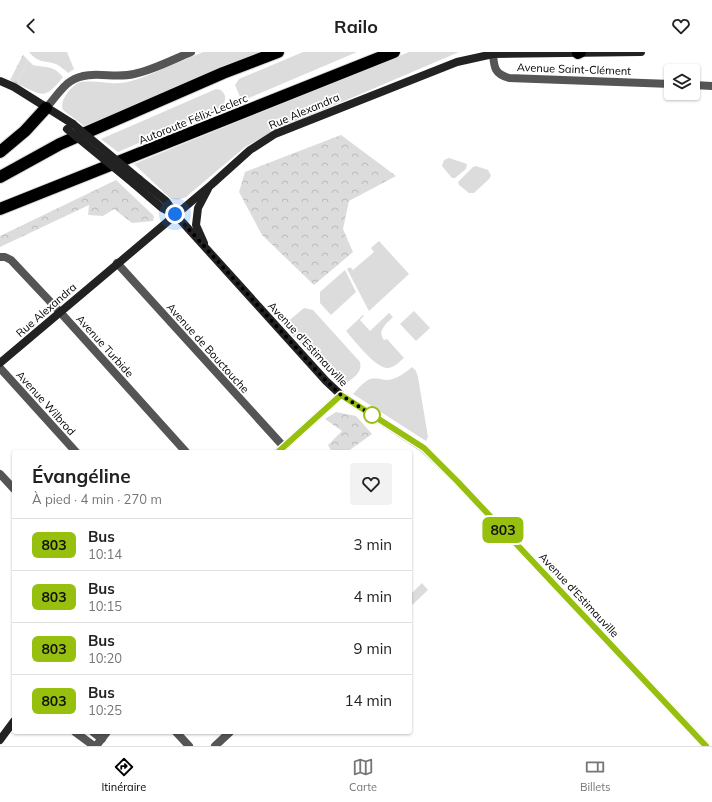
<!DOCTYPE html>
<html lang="fr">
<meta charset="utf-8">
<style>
:root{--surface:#fff;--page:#f2f2f2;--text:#222;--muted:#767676;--line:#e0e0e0;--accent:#000}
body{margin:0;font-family:Mulish,sans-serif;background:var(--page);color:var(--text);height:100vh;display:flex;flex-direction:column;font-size:15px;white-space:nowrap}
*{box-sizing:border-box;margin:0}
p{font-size:13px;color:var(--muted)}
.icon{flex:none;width:22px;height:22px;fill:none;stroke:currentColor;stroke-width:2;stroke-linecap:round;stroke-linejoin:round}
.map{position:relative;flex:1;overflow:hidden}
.sheet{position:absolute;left:12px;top:398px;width:400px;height:284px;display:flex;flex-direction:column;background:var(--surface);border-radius:4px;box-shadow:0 1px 3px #0004}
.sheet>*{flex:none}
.badge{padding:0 8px;border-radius:6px;font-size:14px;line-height:26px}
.fabs{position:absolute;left:664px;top:12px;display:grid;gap:8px}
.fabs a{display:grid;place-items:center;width:36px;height:36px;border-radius:4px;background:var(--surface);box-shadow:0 1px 3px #0004;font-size:20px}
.you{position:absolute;width:20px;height:20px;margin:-10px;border:3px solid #fff;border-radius:50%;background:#1a73e8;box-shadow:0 0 0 6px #1a73e833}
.map>.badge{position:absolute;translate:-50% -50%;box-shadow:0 0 0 2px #fff}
.round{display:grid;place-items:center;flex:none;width:42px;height:42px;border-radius:4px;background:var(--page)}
.summary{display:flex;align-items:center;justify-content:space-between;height:68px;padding:0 20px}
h1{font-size:19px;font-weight:700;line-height:30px}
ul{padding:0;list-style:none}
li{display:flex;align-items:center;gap:12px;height:52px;padding:0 20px;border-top:1px solid var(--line)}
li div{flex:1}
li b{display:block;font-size:15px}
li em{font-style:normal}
li .badge{min-width:44px;font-weight:700;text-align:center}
header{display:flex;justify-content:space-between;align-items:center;height:52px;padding:0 20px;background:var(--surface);font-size:18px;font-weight:700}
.menu{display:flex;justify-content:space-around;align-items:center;height:56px;border-top:1px solid var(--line);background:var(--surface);font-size:11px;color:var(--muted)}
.menu a{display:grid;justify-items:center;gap:2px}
.menu .selected{color:var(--accent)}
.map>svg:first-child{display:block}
</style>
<header><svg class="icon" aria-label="back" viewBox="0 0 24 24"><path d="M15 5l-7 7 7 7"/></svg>Railo<svg class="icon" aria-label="heart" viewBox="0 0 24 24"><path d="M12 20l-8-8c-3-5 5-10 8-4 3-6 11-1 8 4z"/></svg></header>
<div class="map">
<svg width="712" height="694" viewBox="0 0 712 694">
<defs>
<pattern id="forest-crowns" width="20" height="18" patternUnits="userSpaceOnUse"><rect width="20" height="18" fill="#dcdcdc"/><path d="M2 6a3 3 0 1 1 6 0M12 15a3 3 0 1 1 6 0" fill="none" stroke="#bbb"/></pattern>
</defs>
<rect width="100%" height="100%" fill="#fff"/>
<!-- grass -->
<g fill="#dcdcdc">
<path d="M29,0h38l7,17 -6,4c-3,-3 -7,-6 -10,-8 -13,-6 -18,0 -29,-13z"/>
<path d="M203,0h59l-174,77 -25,-19c-4,-9 7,-22 15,-27 8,-4 31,1 42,0 13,-1 26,-7 38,-12 15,-6 30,-13 45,-19z"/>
<path d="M303,0h54l-113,48 -4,-3 -5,-12 4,-6z"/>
<path d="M409,0h50l-185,79 -29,16 -59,50c-6,3 -10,3 -16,1l-36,-34z"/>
<path d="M28,8l5,5c14,3 20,0 30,12 -19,24 -20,18 -46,7z"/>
<path d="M216,37l5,1c6,6 5,10 1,17l-104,45 -17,-13z"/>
<path d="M449,106l18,6 -1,5 -11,9h-3l-10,-12 2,-6z"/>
<path d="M476,114l12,4 3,6 -2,3 -15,14h-5l-10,-8 -1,-3 15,-15z"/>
<path d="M379,189l30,33 -40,37 -22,-42 3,-2 3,3 21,-18 -3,-4z"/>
<path d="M345,218l11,22 -25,23 -11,-12v-11z"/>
<path d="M304,256l9,2 47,52c3,12 -10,18 -18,24l-18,-17 -38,-41 -1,-4z"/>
<path d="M414,259l16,17 -14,13 -16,-17z"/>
<path d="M389,261l4,4c-7,7 -16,14 -9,23l3,-1 17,19c-5,4 -9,9 -16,10 -12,1 -34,-28 -42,-37l17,-16 1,1 -4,4 10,11z"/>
<path d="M412,315l4,4 2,6 10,60 -2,4 -73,-47c5,-5 10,-12 17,-15 6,-1 11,0 16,1 10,0 19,-7 26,-13z"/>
<path d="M422,531l6,7 -18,17v-12z"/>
</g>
<!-- forest -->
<g fill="url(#forest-crowns)">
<path d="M23,3l5,5 -11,24 -7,-4z"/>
<path d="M341,83l55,41 -47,25 -6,28 10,23 -39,33 -52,-50 -23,-43 6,-20z"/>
<path d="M116,128l38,36 -1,5 -21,2 -18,-14 -11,7 -15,-1 1,-10 -89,42v-11z"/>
<path d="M336,360l20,4 16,18 -25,18h-15l-4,-7 14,-14 -17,-12z"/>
</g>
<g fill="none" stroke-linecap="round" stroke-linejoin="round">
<defs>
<g id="highway">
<path d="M578,1l2,-1"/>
<path d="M0,100l25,-21 21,-23"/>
<path d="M0,125l60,-33 163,-71 55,-21"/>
<path d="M0,157l394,-157"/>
</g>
</defs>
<!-- highway casing -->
<use href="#highway" stroke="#dbdbdb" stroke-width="14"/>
<!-- street -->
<g stroke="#555" stroke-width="8">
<path d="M493,2c1,14 2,20 16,24l162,6"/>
<path d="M693,33l19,1"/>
<path d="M46,56c7,-7 16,-22 25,-27 18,-12 42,-2 63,-7 19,-4 38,-14 57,-22"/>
<path d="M0,205h5l6,3 49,52 126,140"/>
<path d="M117,211l167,184"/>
<path d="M0,316l76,84"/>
<path d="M0,422l14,15"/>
<path d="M75,680l19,14"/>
<path d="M93,680l9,7"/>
<path d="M176,680l13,14"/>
<path d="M96,694l11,-14"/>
<path d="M215,694l15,-14"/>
</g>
<!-- secondary -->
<g stroke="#222" stroke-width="8">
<path d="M0,29l14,6 59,37"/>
<path d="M139,127l27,22 9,13 151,167 15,14 82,53 35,34 248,264"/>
<path d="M134,132l28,24 12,6"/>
<path d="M204,191l-8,-18 2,-17 10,-19"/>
<path d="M0,311l211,-178 39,-35 25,-16 182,-72 36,-8 148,-2"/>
<path d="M278,400l63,-57"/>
<path d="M0,688l14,-19"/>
</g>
<!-- highway -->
<use href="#highway" stroke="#000" stroke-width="12"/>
<!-- secondary-bridge -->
<g stroke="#222" stroke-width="8">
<path d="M73,72l66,55"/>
<path d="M67,77l67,55"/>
</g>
</g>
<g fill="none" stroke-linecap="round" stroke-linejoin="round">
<defs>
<path id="line" d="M278,400l63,-57 83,53 34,34 248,264"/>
</defs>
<!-- line casing -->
<use href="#line" stroke="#fff" stroke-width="9"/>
<!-- line -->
<use href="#line" stroke="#97bf0d" stroke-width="6"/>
<!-- walk -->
<path stroke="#000" stroke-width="4" stroke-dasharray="0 7.2" d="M175,162l151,167 15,14 31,20"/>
</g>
<!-- markers -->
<circle fill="#fff" stroke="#97bf0d" stroke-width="2" cx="372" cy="363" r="8"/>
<g text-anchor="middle" stroke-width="3.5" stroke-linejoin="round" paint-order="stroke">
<!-- street labels -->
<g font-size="11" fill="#000" stroke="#fff">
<text transform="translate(574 17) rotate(2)" y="4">Avenue Saint-Clément</text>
<text transform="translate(304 59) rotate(-23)" y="4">Rue Alexandra</text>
<text transform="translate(193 67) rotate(-22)" y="4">Autoroute Félix-Leclerc</text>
<text transform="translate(46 258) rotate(-41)" y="4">Rue Alexandra</text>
<text transform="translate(308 292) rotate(47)" y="4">Avenue d'Estimauville</text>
<text transform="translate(105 294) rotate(48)" y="4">Avenue Turbide</text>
<text transform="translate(208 296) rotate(48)" y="4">Avenue de Bouctouche</text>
<text transform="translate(46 351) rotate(48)" y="4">Avenue Wilbrod</text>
<text transform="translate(579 543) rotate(47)" y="4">Avenue d'Estimauville</text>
</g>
</g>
</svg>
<div class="fabs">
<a><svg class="icon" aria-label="layers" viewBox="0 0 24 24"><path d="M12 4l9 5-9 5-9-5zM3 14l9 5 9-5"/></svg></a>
</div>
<div class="you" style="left:175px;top:162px"></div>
<b class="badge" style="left:503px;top:478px;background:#97bf0d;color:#111">803</b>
<section class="sheet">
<div class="summary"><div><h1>Évangéline</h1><p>À pied · 4 min · 270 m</p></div><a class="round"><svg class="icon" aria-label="heart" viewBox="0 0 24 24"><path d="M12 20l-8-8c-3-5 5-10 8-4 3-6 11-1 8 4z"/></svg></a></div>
<ul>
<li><span class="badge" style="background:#97bf0d;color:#111">803</span><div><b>Bus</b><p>10:14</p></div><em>3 min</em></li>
<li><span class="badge" style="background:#97bf0d;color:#111">803</span><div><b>Bus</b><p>10:15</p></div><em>4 min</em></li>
<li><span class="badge" style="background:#97bf0d;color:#111">803</span><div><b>Bus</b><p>10:20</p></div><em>9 min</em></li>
<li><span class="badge" style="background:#97bf0d;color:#111">803</span><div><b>Bus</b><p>10:25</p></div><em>14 min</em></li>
</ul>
</section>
</div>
<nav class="menu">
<a class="selected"><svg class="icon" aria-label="directions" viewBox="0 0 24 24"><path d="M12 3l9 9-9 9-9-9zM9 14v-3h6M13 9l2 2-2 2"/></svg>Itinéraire</a>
<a><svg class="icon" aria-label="map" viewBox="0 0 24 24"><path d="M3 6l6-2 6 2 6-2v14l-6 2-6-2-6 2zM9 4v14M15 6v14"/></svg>Carte</a>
<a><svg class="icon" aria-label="tickets" viewBox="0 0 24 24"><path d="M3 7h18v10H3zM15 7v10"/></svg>Billets</a>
</nav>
